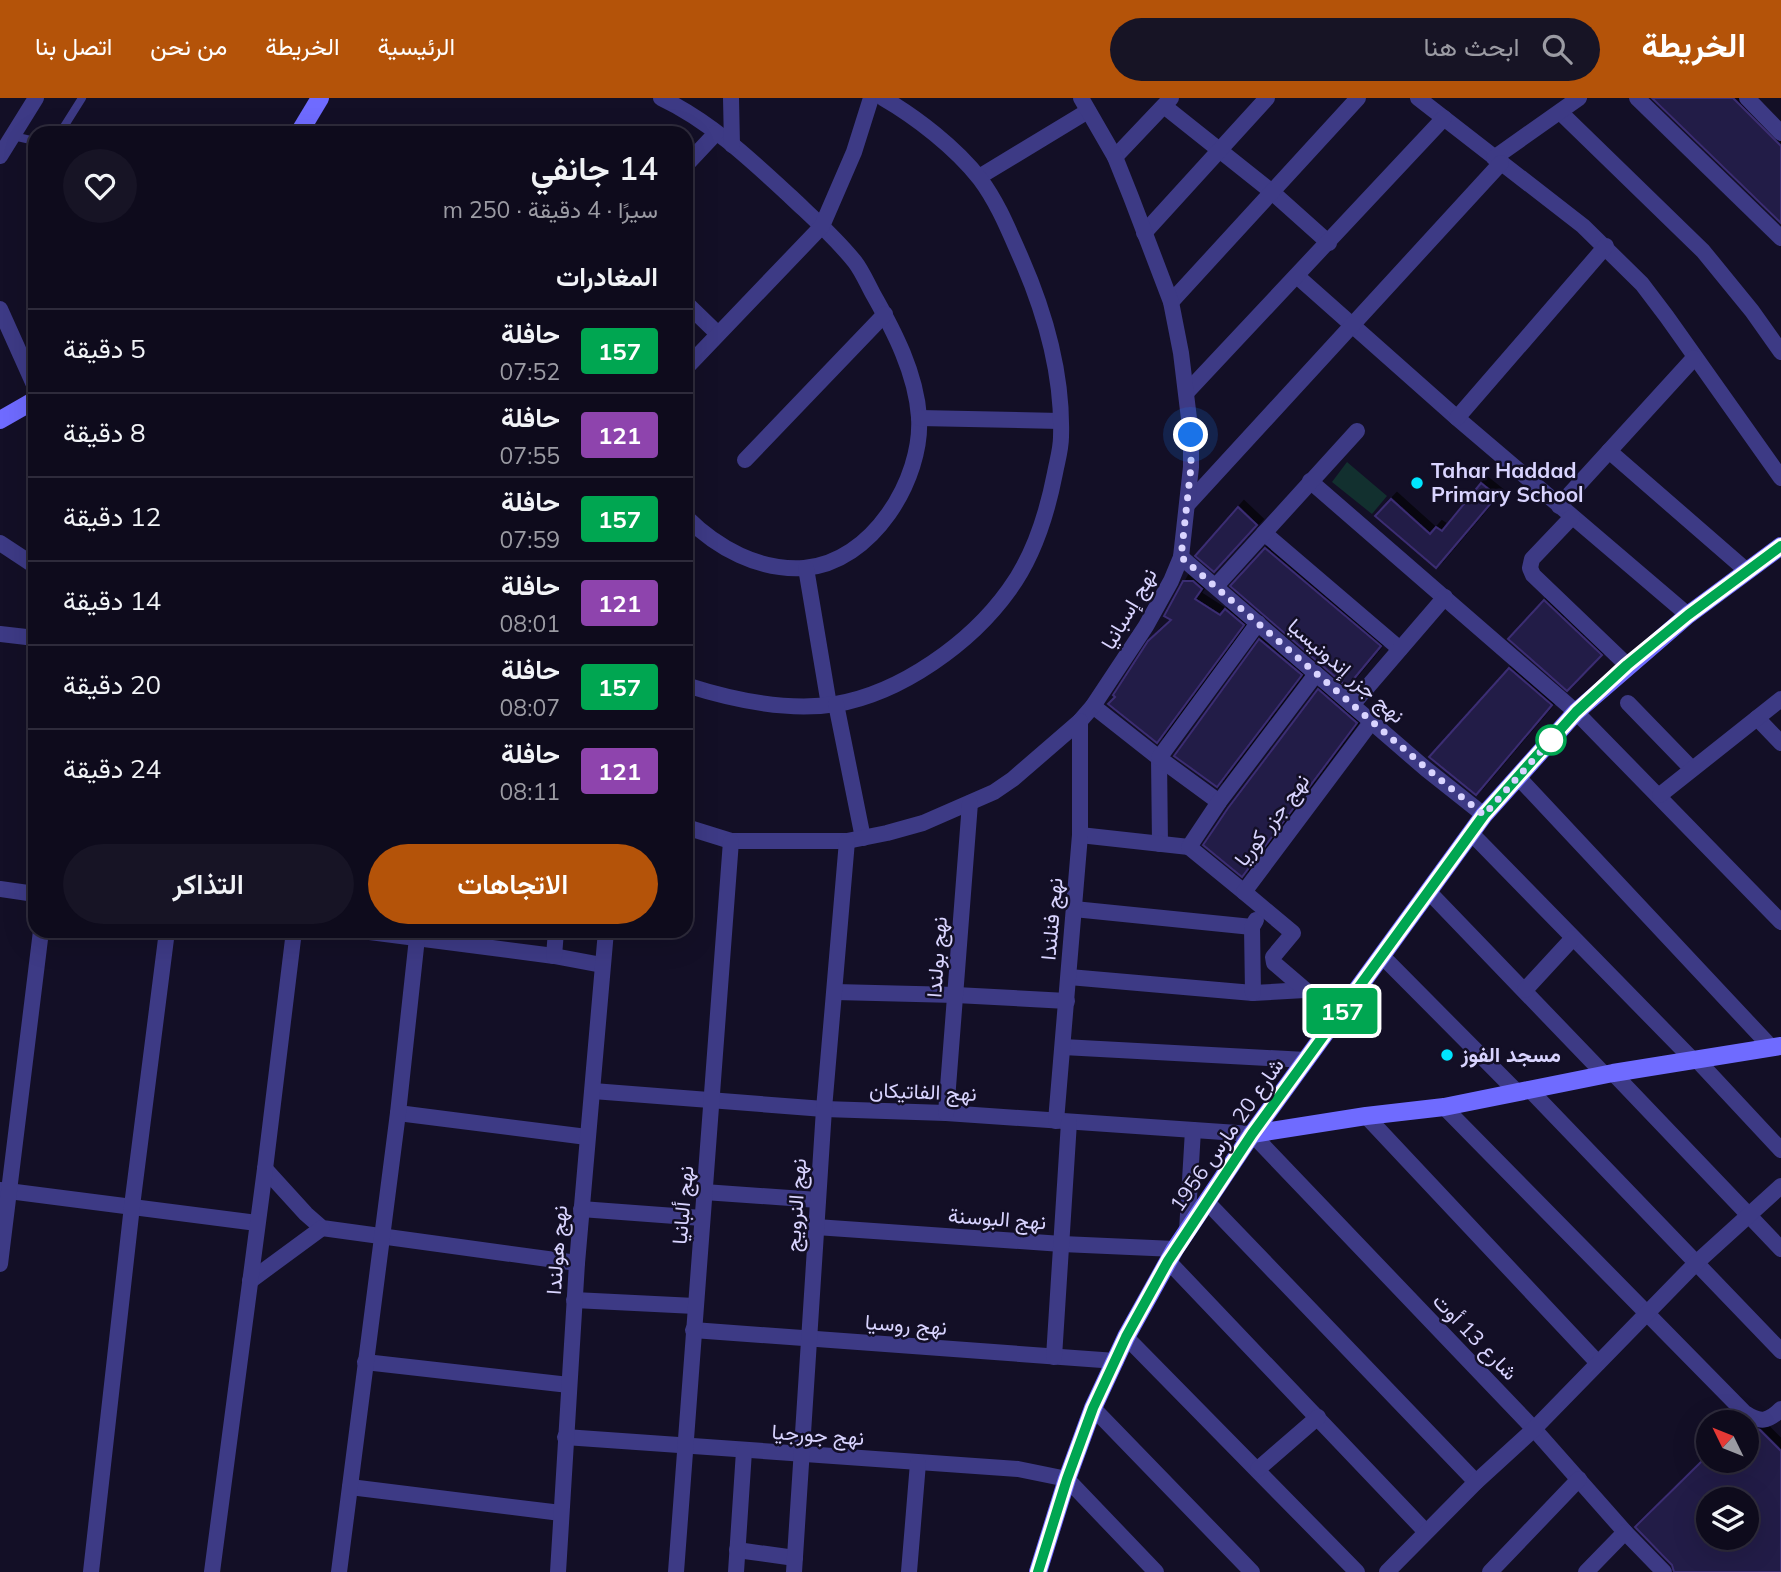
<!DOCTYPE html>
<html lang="ar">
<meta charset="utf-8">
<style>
:root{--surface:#0e0b1c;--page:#171425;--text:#f1f3f6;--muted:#9b9ba3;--line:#2e2b3b;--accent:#b45309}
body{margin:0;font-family:Mulish,Vazirmatn,sans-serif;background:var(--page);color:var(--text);direction:rtl;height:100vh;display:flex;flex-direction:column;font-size:26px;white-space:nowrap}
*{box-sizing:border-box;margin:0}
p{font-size:23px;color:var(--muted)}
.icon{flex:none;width:38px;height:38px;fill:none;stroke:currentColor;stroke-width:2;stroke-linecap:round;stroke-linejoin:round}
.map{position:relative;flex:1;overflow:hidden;direction:ltr}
.drawer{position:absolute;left:28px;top:28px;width:665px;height:812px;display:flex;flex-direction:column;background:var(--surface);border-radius:21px;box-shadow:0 7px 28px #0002,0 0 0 2px var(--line);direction:rtl}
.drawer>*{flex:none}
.badge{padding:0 14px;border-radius:5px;font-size:24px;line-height:46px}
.needle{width:46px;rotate:313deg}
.controls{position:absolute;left:1696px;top:1312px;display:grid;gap:14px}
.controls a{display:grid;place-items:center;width:63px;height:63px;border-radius:50%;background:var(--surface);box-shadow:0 7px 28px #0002,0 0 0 2px var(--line);font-size:35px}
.you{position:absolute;width:35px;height:35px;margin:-18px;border:5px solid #fff;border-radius:50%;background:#1a73e8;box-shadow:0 0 0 10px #1a73e833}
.map>.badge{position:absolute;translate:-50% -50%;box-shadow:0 0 0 4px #fff}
h2{padding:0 35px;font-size:26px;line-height:63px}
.round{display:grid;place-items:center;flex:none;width:74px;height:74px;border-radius:37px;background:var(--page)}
.summary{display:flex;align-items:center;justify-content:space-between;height:119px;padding:0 35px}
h1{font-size:33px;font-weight:600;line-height:52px}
.action{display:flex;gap:14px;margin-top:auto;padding:14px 35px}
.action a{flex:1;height:80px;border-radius:42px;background:var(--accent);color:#fff;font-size:28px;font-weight:600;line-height:80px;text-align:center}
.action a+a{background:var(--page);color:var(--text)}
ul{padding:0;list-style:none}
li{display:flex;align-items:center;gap:21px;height:84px;padding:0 35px;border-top:2px solid var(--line)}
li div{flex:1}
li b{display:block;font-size:26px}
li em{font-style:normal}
li .badge{min-width:77px;font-weight:700;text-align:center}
header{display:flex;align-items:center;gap:42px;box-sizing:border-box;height:98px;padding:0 35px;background:var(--accent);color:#fff}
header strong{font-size:33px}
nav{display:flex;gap:38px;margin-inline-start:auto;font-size:24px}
.search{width:490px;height:63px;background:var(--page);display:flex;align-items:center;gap:18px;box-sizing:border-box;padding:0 24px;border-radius:38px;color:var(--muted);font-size:26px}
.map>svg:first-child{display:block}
</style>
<header>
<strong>الخريطة</strong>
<div class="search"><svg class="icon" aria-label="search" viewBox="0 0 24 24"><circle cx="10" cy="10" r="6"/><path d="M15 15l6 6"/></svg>ابحث هنا</div>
<nav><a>الرئيسية</a><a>الخريطة</a><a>من نحن</a><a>اتصل بنا</a></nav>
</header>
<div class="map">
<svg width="1781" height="1474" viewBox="0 0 1781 1474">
<defs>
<filter id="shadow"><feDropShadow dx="6" dy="-6" stdDeviation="0" flood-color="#0009"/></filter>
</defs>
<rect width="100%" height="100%" fill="#130f26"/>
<!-- green -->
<path fill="#12302f" d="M1347,364l40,34 -15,18 -40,-32z"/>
<!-- building -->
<g fill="#241b47" stroke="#3b2d73" stroke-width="2" fill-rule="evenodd" filter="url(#shadow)">
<path d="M1652,0h81l48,48v77z"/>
<path d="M1481,385l16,13 -61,72 -61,-52 16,-17 39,35 6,-7 6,4z"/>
<path d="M1238,409l19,18 -43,47 -19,-16z"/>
<path d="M1265,450l116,98 -34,41 -117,-101z"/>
<path d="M1183,483h10l9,8 -7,10 25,16 5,-6 19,16 -87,118 -49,-39 7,-7 -2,-2 35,-54 23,-21 -7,-4z"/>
<path d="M1544,502l58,55 -35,36 -59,-52z"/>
<path d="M1259,541l43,36 -85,112 -43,-31z"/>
<path d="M1509,570l43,37 -76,90 -47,-38z"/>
<path d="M1318,591l39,34 -115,154 -39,-32 25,-37z"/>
<path d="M1746,1328l14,4 21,21v121h-107l-2,-7 -37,-38 67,-66h44zM1708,1402h38v38h-38z"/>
</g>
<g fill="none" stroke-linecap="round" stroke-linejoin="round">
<!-- lane -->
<g stroke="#3d3a85" stroke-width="8">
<path d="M60,35l22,-35"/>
<path d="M13,38l22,5"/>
</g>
<!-- street -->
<g stroke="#3d3a85" stroke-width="16">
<path d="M661,0c49,23 91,63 130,99 22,21 45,41 64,65 7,9 12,21 18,32 21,37 43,79 46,123 4,62 -47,146 -115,151 -45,3 -87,-20 -118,-51"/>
<path d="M731,0l1,47"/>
<path d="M1418,0l165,128 59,58 25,33 114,161"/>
<path d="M1637,0l144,140"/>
<path d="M1747,0l34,35"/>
<path d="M1164,8l108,86 57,51"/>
<path d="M1560,14l143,139 49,60 29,41"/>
<path d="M0,58l36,-58"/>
<path d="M1115,59l56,-59"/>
<path d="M1494,60l85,-60"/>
<path d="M686,67l30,-32"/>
<path d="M979,79l109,-66"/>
<path d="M1144,135l123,-135"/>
<path d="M1298,179l159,141 231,197"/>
<path d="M1171,204l187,-204"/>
<path d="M686,205l32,31"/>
<path d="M0,211l35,78"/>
<path d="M686,270l136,-142 32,-74 17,-54"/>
<path d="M1187,294l257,-274"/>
<path d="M919,320l141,3"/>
<path d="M1457,320l149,-172"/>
<path d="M1609,353l138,120"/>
<path d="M745,362l140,-146"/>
<path d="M1310,383l266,231 205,210"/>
<path d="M1187,407l314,-342"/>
<path d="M1559,408l135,-148"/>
<path d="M1572,419l-40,42 -2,9 3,7 94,90"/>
<path d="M1264,435l136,116"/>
<path d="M0,445l35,23"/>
<path d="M1181,459l245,212 58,46"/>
<path d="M806,470l23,137"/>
<path d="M1216,488l141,-155"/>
<path d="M0,536l35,4"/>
<path d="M686,587c47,15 101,27 150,19 65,-11 135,-61 173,-114 25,-34 38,-76 46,-117 2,-11 6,-24 6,-36 2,-63 -15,-122 -40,-179 -12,-27 -23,-55 -41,-79 -24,-31 -64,-62 -97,-81"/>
<path d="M1628,605l64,66"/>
<path d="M836,606l27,134"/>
<path d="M1352,607l93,-108"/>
<path d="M1093,608l66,52 1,86"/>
<path d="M1757,620l24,25"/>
<path d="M1518,679l253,270"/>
<path d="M1660,697l121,-96"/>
<path d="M1219,704l-60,-44 99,-135"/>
<path d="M686,729l45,14h116l40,-8 36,-10 71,-31 19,-13 67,-58 13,-15 53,-80 25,-45 10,-24 10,-90v-32l-10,-82 -10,-51 -40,-105 -16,-40 -34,-59"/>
<path d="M1471,735l222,227"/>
<path d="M1080,737l109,12"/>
<path d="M0,791l35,5"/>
<path d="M1244,794l-55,-45 30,-45 97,-128"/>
<path d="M1429,794l176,183"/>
<path d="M1074,811l178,18"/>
<path d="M362,833l192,25 48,9"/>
<path d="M554,858l2,-25"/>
<path d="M1382,858l134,135"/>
<path d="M1069,879l184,16 52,-3"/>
<path d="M1525,892l48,-52"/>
<path d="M835,894l121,3 111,6"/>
<path d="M1253,895l-1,-66 4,-7"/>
<path d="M1337,919l-63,-54 -1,-6 20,-24 -49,-41 128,-171"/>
<path d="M1063,949l243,13"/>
<path d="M1697,962l84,90"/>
<path d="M1613,975l168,176"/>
<path d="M1529,991l252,262"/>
<path d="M593,993l231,18 122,4 306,21 282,295 91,103 39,40"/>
<path d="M1444,1009l301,306c15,10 23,9 36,-4"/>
<path d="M398,1015l189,24"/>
<path d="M946,1015l24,-310"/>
<path d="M1366,1018l232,247"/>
<path d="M1056,1023l24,-286v-114"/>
<path d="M265,1071l41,45 16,14 255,35"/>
<path d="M0,1092l257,33"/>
<path d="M704,1094l114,8"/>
<path d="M1207,1104l269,280"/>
<path d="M581,1111l121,9"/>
<path d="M816,1129l246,17 113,5"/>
<path d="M1187,1133l6,-101"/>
<path d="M1168,1163l258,271"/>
<path d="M0,1166l41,-333"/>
<path d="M250,1183l72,-53"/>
<path d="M574,1202l121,6"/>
<path d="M693,1232l423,31"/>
<path d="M1126,1239l231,235"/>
<path d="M1054,1259l15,-235"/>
<path d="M365,1264l204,23"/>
<path d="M1093,1310l159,164"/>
<path d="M565,1339l453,32 49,10 89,93"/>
<path d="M1258,1371l60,-52"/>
<path d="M350,1389l211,26"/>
<path d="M737,1452l58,8"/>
<path d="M91,1474l41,-366 35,-275"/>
<path d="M212,1474l53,-403 29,-238"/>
<path d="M339,1474l59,-459 19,-175 -2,-7"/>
<path d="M558,1474l19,-309 29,-332"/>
<path d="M676,1474l55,-731"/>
<path d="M736,1474l8,-121"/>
<path d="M794,1474l30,-463 23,-268"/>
<path d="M909,1474l9,-109"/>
<path d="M1387,1474l89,-90 58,-53 161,-165 86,-78"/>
<path d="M1490,1474l89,-93"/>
<path d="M1586,1474l39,-40"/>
</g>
<!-- secondary -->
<g stroke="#6f6bff" stroke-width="18">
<path d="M299,35l21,-35"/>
<path d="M0,322l35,-20"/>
<path d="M1252,1036l114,-18 78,-9 169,-34 168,-27"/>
<path d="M1038,1474l29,-93 26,-71 33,-71 49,-88 77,-115 232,-319 92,-103 112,-97 93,-69"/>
</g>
</g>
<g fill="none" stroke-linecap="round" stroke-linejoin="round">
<defs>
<path id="line" d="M1038,1474l29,-93 26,-71 33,-71 42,-76 84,-127 232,-319 48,-54 44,-49 51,-47 61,-50 93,-69"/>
</defs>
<!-- line casing -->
<use href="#line" stroke="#fff" stroke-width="16"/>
<!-- line -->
<use href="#line" stroke="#00a651" stroke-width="10"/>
<!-- walk -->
<path stroke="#d9d4ff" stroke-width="7" stroke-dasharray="0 12.6" d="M1191,337v32l-10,90 245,211 58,47 67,-75"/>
</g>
<!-- markers -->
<g fill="#00e5ff" stroke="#130f26" stroke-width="2.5">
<circle cx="1417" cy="385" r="7"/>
<circle cx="1447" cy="957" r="7"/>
</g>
<circle fill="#fff" stroke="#00a651" stroke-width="3.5" cx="1551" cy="642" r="14"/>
<g text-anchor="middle" stroke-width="5" stroke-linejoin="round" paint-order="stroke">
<!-- poi labels -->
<g font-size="21" font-weight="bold" fill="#d9d4ff" stroke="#130f26" text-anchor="start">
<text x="1431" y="380">Tahar Haddad<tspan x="1431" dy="24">Primary School</tspan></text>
<text x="1461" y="964">مسجد الفوز</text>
</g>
<!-- street labels -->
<g font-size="21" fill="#d9d4ff" stroke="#130f26">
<text transform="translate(1129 511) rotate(-60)" y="7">نهج إسبانيا</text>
<text transform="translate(1346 573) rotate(41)" y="7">نهج جزر إندونيسيا</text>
<text transform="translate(1272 722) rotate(-53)" y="7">نهج جزر كوريا</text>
<text transform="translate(1052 821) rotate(-85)" y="7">نهج فنلندا</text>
<text transform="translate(937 859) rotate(-86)" y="7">نهج بولندا</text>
<text transform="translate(923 994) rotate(2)" y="7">نهج الفاتيكان</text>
<text transform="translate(1227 1037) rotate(-55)" y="7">شارع 20 مارس 1956</text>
<text transform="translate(683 1107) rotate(-85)" y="7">نهج ألبانيا</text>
<text transform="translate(796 1107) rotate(-86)" y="7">نهج النرويج</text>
<text transform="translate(997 1121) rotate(4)" y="7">نهج البوسنة</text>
<text transform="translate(557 1152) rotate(-86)" y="7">نهج هولندا</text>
<text transform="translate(906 1227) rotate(4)" y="7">نهج روسيا</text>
<text transform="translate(1475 1239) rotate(46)" y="7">شارع 13 أوت</text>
<text transform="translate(818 1337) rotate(4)" y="7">نهج جورجيا</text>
</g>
</g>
</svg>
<div class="controls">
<a><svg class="needle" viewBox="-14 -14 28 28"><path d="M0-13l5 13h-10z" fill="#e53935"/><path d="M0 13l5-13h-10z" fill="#9b9ba3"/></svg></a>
<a><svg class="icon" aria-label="layers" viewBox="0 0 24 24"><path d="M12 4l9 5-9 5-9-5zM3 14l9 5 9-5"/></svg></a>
</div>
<div class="you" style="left:1191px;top:337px"></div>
<b class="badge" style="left:1342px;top:913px;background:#00a651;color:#fff">157</b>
<section class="drawer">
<div class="summary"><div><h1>14 جانفي</h1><p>سيرًا · 4 دقيقة · 250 m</p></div><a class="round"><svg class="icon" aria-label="heart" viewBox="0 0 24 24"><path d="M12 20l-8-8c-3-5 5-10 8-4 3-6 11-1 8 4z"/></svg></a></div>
<h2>المغادرات</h2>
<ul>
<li><span class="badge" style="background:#00a651;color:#fff">157</span><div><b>حافلة</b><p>07:52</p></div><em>5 دقيقة</em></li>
<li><span class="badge" style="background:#8e44ad;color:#fff">121</span><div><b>حافلة</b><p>07:55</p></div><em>8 دقيقة</em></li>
<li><span class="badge" style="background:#00a651;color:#fff">157</span><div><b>حافلة</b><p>07:59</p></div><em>12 دقيقة</em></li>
<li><span class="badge" style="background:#8e44ad;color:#fff">121</span><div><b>حافلة</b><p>08:01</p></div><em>14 دقيقة</em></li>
<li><span class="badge" style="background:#00a651;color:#fff">157</span><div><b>حافلة</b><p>08:07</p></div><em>20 دقيقة</em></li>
<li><span class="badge" style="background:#8e44ad;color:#fff">121</span><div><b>حافلة</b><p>08:11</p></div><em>24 دقيقة</em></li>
</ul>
<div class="action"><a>الاتجاهات</a><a>التذاكر</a></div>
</section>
</div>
